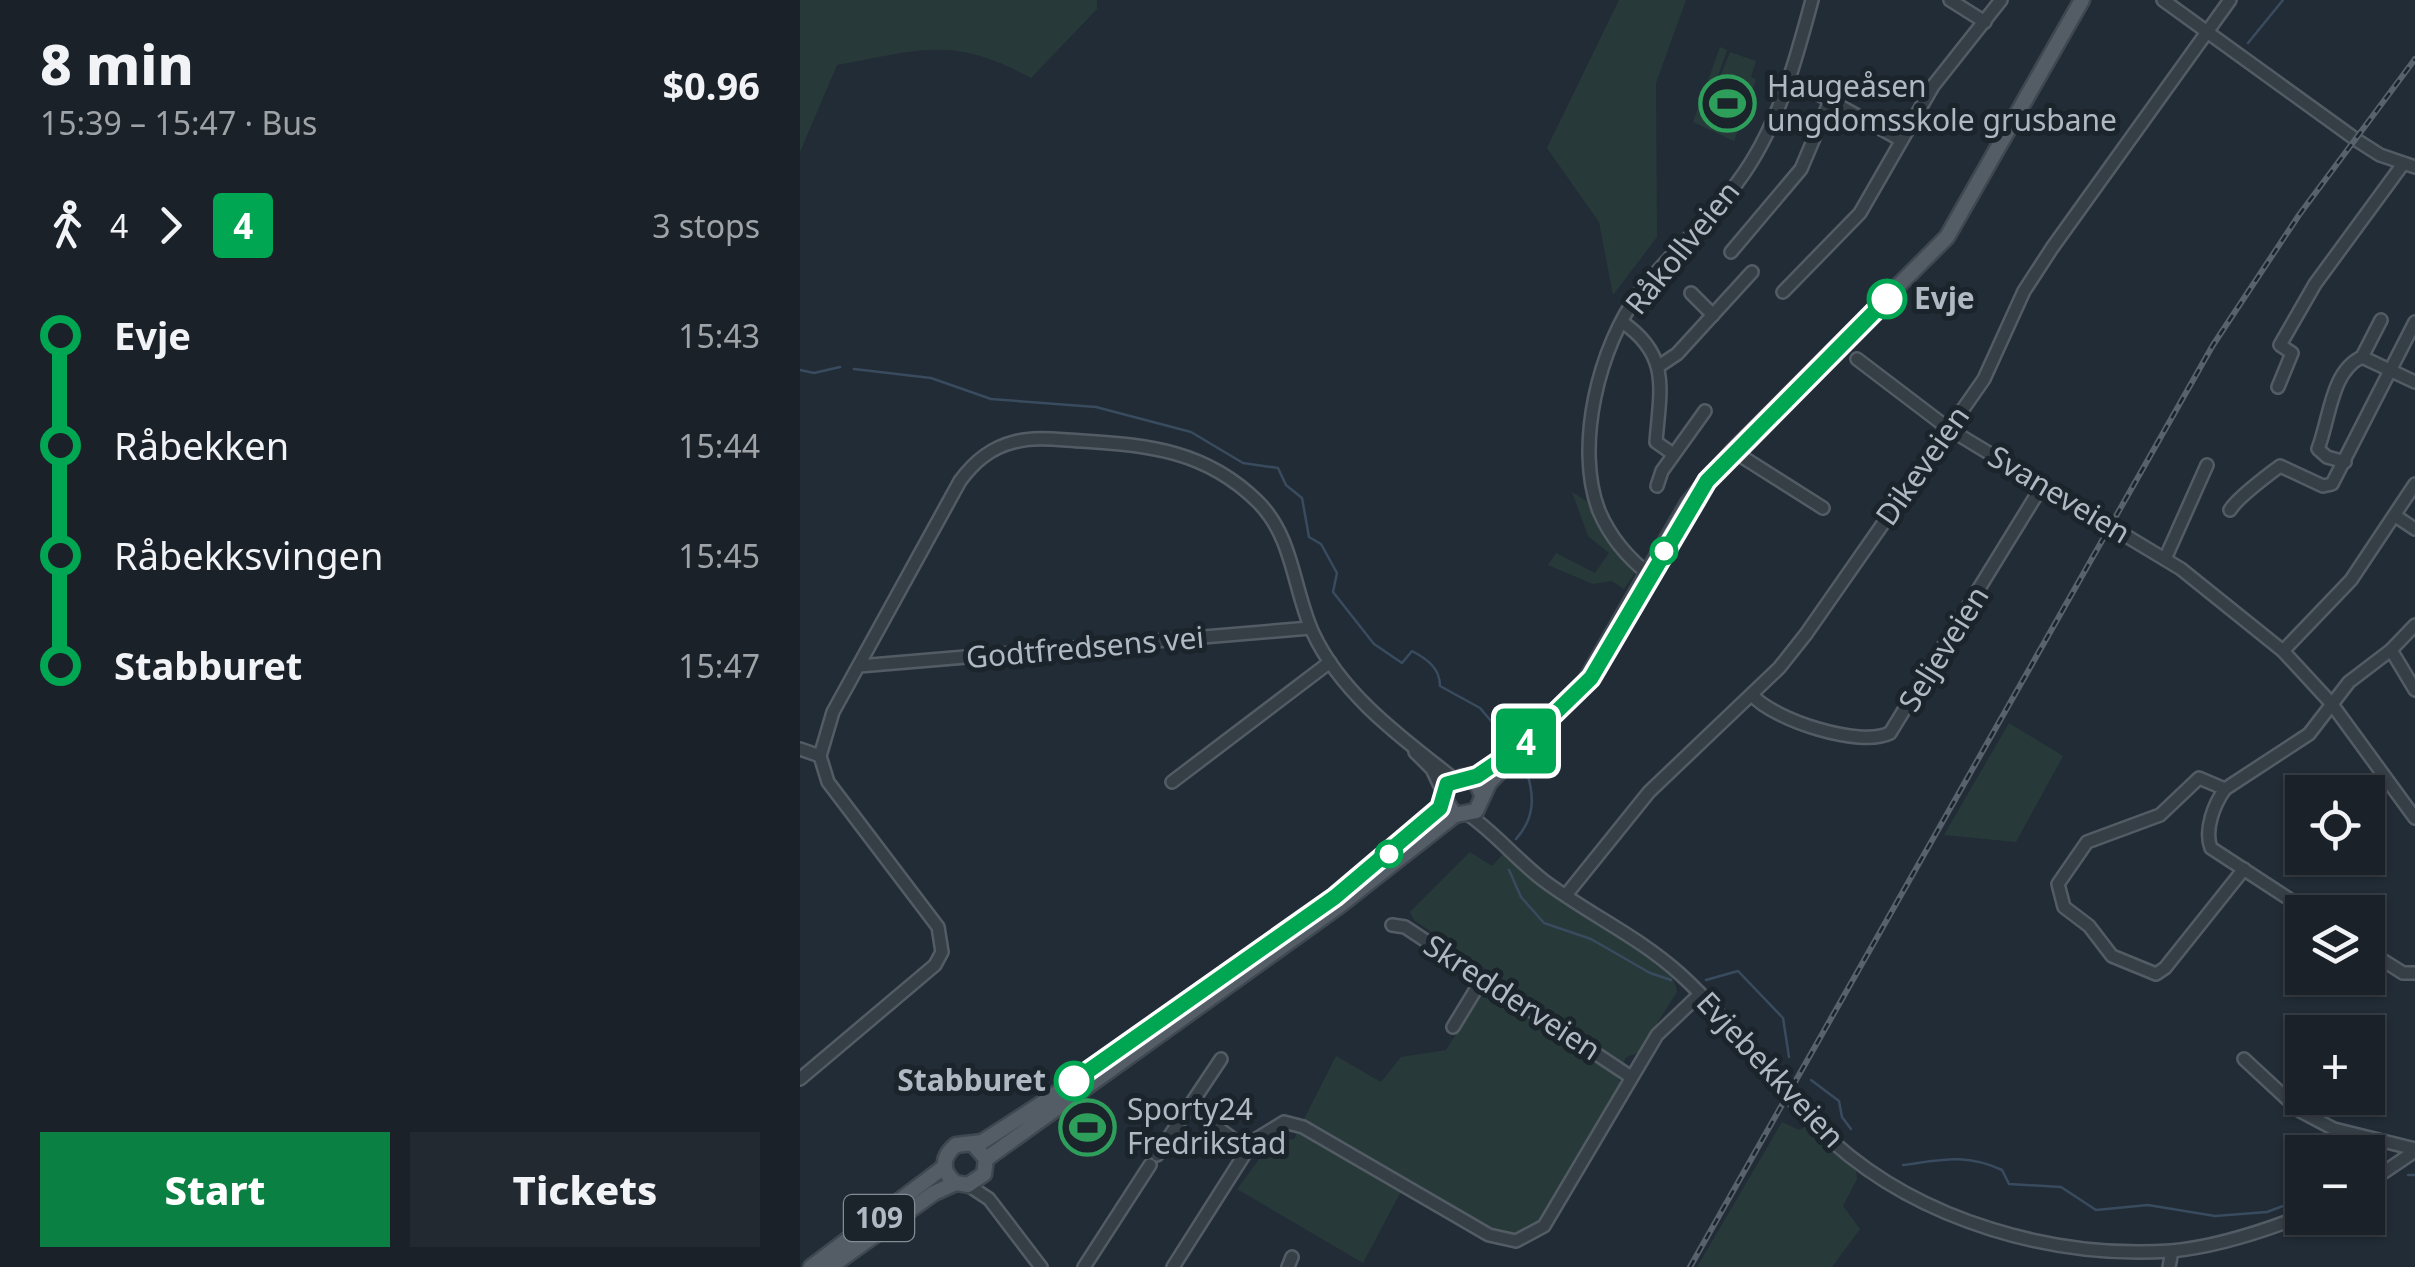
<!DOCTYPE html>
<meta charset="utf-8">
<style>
:root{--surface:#1a2128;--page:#232930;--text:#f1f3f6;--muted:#9fa3a8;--line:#383e45;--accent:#0b8043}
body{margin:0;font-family:"Noto Sans",sans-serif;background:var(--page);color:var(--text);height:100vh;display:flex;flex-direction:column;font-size:38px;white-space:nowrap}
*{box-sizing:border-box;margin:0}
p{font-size:32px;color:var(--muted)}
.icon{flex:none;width:55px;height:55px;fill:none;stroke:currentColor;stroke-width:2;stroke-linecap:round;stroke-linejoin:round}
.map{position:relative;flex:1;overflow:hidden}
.side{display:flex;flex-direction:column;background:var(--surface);width:800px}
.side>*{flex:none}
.badge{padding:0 20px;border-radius:8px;font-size:35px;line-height:65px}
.fabs{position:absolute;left:1485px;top:775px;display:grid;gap:20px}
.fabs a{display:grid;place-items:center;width:100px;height:100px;border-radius:0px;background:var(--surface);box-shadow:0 2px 8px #0004,0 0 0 2px var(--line);font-size:50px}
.map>.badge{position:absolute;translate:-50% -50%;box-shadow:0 0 0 5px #fff}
.legs{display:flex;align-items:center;gap:15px;height:110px;padding:0 40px;font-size:32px}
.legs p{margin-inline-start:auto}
.head{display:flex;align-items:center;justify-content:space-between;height:170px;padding:0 40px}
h1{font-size:55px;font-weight:800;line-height:75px}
.cta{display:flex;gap:20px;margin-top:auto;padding:20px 40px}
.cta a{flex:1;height:115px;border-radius:0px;background:var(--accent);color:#fff;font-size:40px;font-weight:800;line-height:115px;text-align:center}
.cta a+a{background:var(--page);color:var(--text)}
ul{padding:0 40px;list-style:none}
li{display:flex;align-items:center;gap:35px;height:110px;font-size:38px}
li i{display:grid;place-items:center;width:15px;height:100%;margin:0 12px;background:currentColor}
li i::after{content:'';width:25px;height:25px;margin:-12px;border:8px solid;border-radius:50%;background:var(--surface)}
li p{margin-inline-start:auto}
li:first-child i{background:linear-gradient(#0000 50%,currentColor 0)}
li:last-child i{background:linear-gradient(currentColor 50%,#0000 0)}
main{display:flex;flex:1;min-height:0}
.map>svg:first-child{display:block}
</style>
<main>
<section class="side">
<div class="head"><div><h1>8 min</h1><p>15:39 – 15:47 · Bus</p></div><b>$0.96</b></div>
<div class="legs"><svg class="icon" aria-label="walk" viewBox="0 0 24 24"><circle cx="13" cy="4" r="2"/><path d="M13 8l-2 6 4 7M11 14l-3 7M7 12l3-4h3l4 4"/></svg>4<svg class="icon" aria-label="forward" viewBox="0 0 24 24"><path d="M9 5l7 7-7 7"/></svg><b class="badge" style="background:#00a651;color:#fff">4</b><p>3 stops</p></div>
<ul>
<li><i style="color:#00a651"></i><b>Evje</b><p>15:43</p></li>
<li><i style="color:#00a651"></i><span>Råbekken</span><p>15:44</p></li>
<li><i style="color:#00a651"></i><span>Råbekksvingen</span><p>15:45</p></li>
<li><i style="color:#00a651"></i><b>Stabburet</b><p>15:47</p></li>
</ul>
<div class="cta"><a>Start</a><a>Tickets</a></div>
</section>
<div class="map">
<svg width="1615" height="1267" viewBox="0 0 1615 1267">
<rect width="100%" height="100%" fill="#222c36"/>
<!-- green -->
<g fill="#273a39">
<path d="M0,0h297v9l-66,69c-78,-43 -111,-28 -194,-13l-37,87z"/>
<path d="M819,0h67l-30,83 1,154 -44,58 -14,-73 -52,-74z"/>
<path d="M920,47l7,3 -22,64 25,-62 26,9 -5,16 5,3 -22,61 -41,-19z"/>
<path d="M772,492l22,14 6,21 37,43 -13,19 -12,-8 -19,3 -45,-19 8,-12 39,20 14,-20 -21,-17z"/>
<path d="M1209,723l54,33 -47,86 -72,-7z"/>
<path d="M670,852l22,14 13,-14c32,22 173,105 172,140l-39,61 -12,4 -8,17 3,10 -79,138 -20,13h-19l-96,-55 -44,83 -126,-74 36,-48 21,-2 42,-83 45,26 20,-25 45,-7c15,-25 37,-50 45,-77l-77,-53 -4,-8z"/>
<path d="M982,1122l17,8 8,-4 49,45 1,8 -14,27 17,23 -28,38h-135z"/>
</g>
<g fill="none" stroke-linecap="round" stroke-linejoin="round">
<!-- stream -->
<g stroke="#394b5e" stroke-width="2.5">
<path d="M1448,43l35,-43"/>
<path d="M54,369l77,9 60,21 105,8 95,25 52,31 35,5 8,17 16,13 7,39 12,7 16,29 -4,19 41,52 28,19 10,-12c15,8 28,17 28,35l40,22 23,27"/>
<path d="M0,370l14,3 26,-6"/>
<path d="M716,839c18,-20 19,-41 11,-66"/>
<path d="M709,870l12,27 23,26 47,16 59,34 21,7"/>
<path d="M906,980l32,-9 45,47 6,39"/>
<path d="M1011,1080l28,21 3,16 9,12"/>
<path d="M1103,1165c38,-5 62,-12 99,5l7,14 52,3 35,23 52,-5 67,11 52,-4 35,-13"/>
<path d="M1608,1175h7"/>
</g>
<defs>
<g id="minor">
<path d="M1150,0l35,22"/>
<path d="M1363,0l195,141 22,14 35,12"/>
<path d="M986,83l34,12 81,45"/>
<path d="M931,252l70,-83 28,-66"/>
<path d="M983,292l77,-79 73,-127 68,-86"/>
<path d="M891,293l22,22"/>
<path d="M822,322c49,33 38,68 34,120l17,12"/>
<path d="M1562,357l19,-37"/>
<path d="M1057,359l92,70 232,140 102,82 48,52 84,115"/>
<path d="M859,366l18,-12 75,-82"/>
<path d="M1478,387l14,-34 -12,-8 35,-61 88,-120"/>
<path d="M933,451l90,57"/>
<path d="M1545,462l-18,-5 -9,-8c12,-31 13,-78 44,-92l53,25"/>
<path d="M857,486l5,-15 43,-60"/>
<path d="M1430,510c8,-13 37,-34 50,-44l43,20 9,-2 83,-162"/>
<path d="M1597,517l18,12"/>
<path d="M1365,559l42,-94"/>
<path d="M851,576c-21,-16 -41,-39 -52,-65 -25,-64 0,-166 41,-219 34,-44 80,-80 110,-128 31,-49 47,-108 62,-164"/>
<path d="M1591,650l24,40"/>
<path d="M1483,651l68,-71 64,-96"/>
<path d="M59,666l451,-38"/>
<path d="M952,695c22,25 108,53 138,38l152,-247"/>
<path d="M0,749l20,7"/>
<path d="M615,752l17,17 11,23"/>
<path d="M372,782l158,-120"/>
<path d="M1425,789l-26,-11 -39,37 -73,27 -29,42 6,23 25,19 23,30 44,18 9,-6 79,-99"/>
<path d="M669,815c27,19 48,45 74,65 45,34 95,56 137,94 56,51 97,116 153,168 88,79 221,117 338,109 45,-4 90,-19 131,-35"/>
<path d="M766,895l83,-103 130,-124 27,-34 178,-255 40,-88 28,-43 178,-248"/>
<path d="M1509,912l-98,-64c-7,-18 3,-44 14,-59l84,-55 40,-52 42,-32 24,-25"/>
<path d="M592,925l13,2 226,150"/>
<path d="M1568,951l35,22h12"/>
<path d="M653,1027l28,-46"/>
<path d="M1444,1059l56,52 34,18 81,20"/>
<path d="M0,1079l135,-114 7,-13 -4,-25 -110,-145 -8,-26 13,-44 127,-231c14,-19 30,-33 54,-39 22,-6 46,-2 68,-1 67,4 124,10 175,60 37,36 36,89 56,132 29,62 89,105 141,146"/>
<path d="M388,1106l60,44"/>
<path d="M357,1155l64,-96"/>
<path d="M1568,1183l47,-32"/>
<path d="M168,1185l21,14 52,68"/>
<path d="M284,1267l66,-102"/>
<path d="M373,1267l80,-126 31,-19 19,5 186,108 27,6 28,-15 113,-191 43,-41"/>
<path d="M488,1267l4,-10"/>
<path d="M1369,1267l3,-16"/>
</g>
<g id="major">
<path d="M786,680l102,-177 45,-52 214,-214 135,-237"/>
<path d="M682,795l-6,-13 -14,-5 -15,7 -4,13 12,18 21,-4 13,-28 104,-109"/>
<path d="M173,1144l13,15 -2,15 -16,11 -12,-2c-15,-11 -15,-26 0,-38l26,-3 62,-40 291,-205 109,-94"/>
<path d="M186,1159l353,-253 116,-91"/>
<path d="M11,1267l133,-100"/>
<path d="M30,1267l104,-74 22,-10"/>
</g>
</defs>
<!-- minor casing -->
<use href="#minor" stroke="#535c64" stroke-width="16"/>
<!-- major casing -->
<use href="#major" stroke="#3f4750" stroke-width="19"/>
<!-- minor -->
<use href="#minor" stroke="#363e46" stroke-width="11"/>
<!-- major -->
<use href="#major" stroke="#545d66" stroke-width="14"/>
<defs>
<path id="rail" d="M890,1267l523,-922 86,-130 116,-156"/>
</defs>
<!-- rail casing -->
<use href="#rail" stroke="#58626d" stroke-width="6"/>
<!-- rail -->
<use href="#rail" stroke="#1b232b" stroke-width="2.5" stroke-dasharray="8" stroke-linecap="butt"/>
</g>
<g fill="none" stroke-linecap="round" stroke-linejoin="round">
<defs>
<path id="line-1" d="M274,1081l261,-184 105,-89 7,-24 30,-8 44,-30 70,-68 116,-197 180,-182"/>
</defs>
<!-- line-1 casing -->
<use href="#line-1" stroke="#fff" stroke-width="22"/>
<!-- line-1 -->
<use href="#line-1" stroke="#00a651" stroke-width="15"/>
</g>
<!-- icons -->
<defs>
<symbol id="stadium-ring" viewBox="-11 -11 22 22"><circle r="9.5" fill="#1b232b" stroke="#2e9e5b" stroke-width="1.5"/><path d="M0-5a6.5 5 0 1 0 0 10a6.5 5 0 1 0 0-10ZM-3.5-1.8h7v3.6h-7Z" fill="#2e9e5b"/></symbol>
</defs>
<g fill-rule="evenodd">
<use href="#stadium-ring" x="896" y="72" width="63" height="63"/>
<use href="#stadium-ring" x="256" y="1096" width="63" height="63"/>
</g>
<!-- markers -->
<g fill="#fff" stroke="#00a651" stroke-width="5">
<circle cx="1087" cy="299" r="18"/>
<circle cx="864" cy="551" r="12"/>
<circle cx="589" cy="854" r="12"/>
<circle cx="274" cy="1081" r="18"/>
</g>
<g text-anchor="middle" stroke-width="10" stroke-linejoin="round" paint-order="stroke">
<!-- shield labels -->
<rect fill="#1b232b" stroke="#838c95" stroke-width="2.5" x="44" y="1195" width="70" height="46" rx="8"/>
<g font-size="28" font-weight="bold" fill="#b0b9c3">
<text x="79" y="1228">109</text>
</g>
<!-- poi labels -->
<g font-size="30" fill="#b0b9c3" stroke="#1b232b" text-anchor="start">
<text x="967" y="97">Haugeåsen<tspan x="967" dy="34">ungdomsskole grusbane</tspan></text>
<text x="327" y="1120">Sporty24<tspan x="327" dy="34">Fredrikstad</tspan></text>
</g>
<!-- street labels -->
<g font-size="30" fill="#b0b9c3" stroke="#1b232b">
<text transform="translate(883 248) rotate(-51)" y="10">Råkollveien</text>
<text transform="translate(1123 466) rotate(-55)" y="10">Dikeveien</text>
<text transform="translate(1259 495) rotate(31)" y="10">Svaneveien</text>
<text transform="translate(285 648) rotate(-5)" y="10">Godtfredsens vei</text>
<text transform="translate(1144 649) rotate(-58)" y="10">Seljeveien</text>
<text transform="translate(712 998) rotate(33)" y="10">Skredderveien</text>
<text transform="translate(970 1070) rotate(47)" y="10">Evjebekkveien</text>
</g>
<!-- stop labels -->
<g font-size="30" font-weight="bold" fill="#b0b9c3" stroke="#1b232b" text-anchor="start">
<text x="1114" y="309">Evje</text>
<text x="246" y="1091" text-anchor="end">Stabburet</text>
</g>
</g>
</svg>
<div class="fabs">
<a><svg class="icon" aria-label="locate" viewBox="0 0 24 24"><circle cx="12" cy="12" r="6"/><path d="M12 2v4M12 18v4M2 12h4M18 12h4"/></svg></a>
<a><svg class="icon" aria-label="layers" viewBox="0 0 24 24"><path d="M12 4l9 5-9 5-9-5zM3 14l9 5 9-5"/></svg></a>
<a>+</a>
<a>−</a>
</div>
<b class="badge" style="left:726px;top:741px;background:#00a651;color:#fff">4</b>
</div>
</main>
